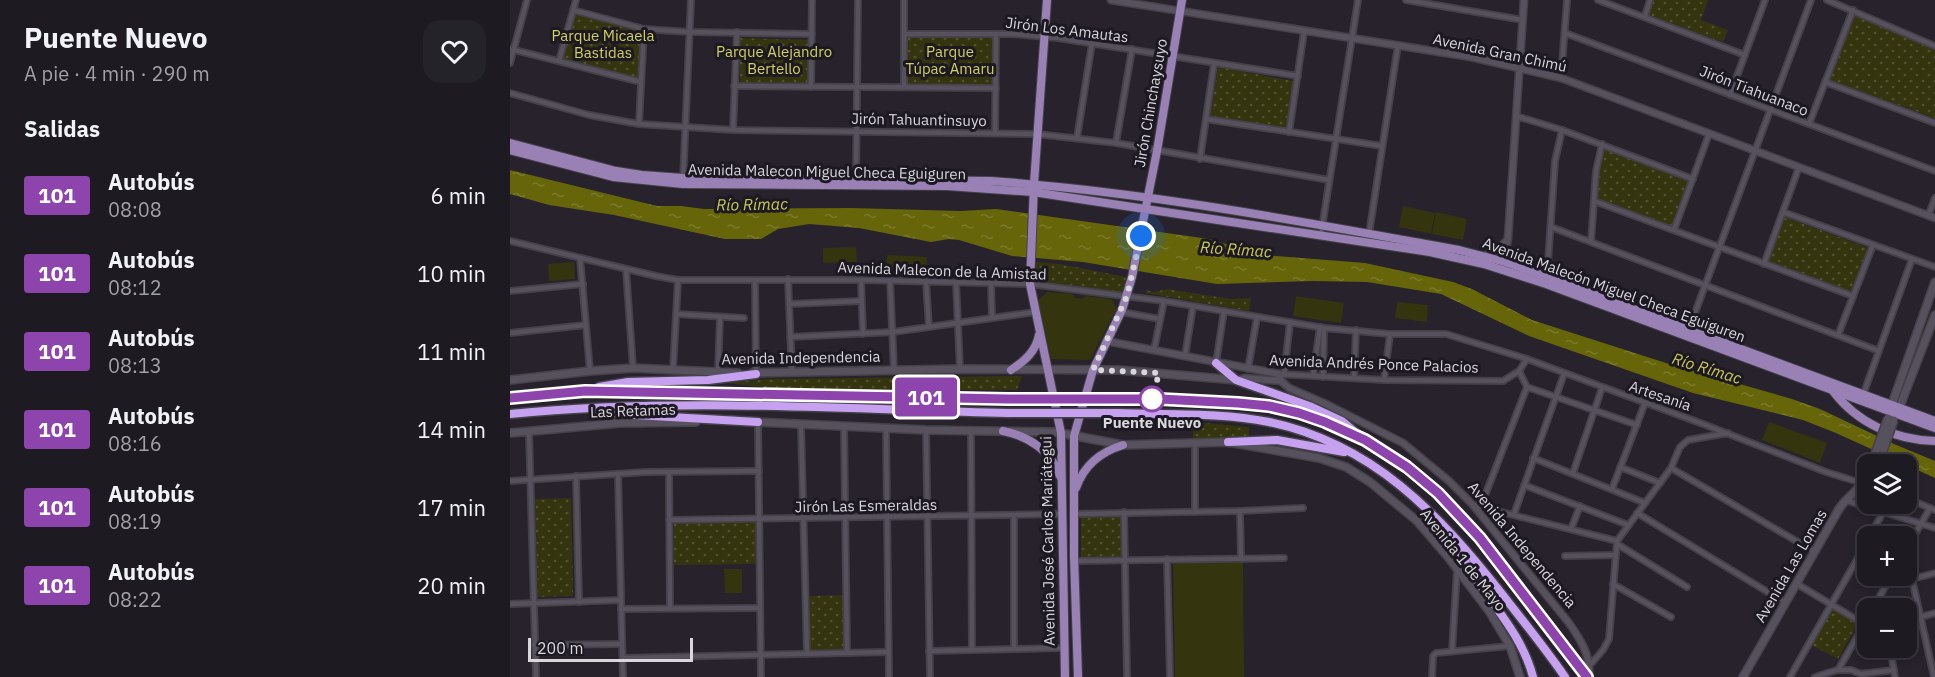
<!DOCTYPE html>
<html lang="es">
<meta charset="utf-8">
<style>
:root{--surface:#1d1a21;--page:#25232a;--text:#f1f3f6;--muted:#a0a1a5;--line:#3b383f}
body{margin:0;font-family:"IBM Plex Sans",sans-serif;background:var(--page);color:var(--text);height:100vh;display:flex;flex-direction:column;font-size:22px;white-space:nowrap}
*{box-sizing:border-box;margin:0}
p{font-size:20px;color:var(--muted)}
.icon{flex:none;width:33px;height:33px;fill:none;stroke:currentColor;stroke-width:2;stroke-linecap:round;stroke-linejoin:round}
.map{position:relative;flex:1;overflow:hidden}
.side{display:flex;flex-direction:column;background:var(--surface);width:510px}
.side>*{flex:none}
.badge{padding:0 12px;border-radius:4px;font-size:21px;line-height:39px}
.buttons{position:absolute;left:1347px;top:454px;display:grid;gap:12px}
.buttons a{display:grid;place-items:center;width:60px;height:60px;border-radius:12px;background:var(--surface);box-shadow:0 3px 9px #0003,0 0 0 2px var(--line);font-size:30px}
.scale{position:absolute;left:18px;bottom:15px;width:165px;box-sizing:border-box;padding-left:6px;border:3px solid #d9d6dc;border-top:0;font-size:16px;line-height:21px;white-space:nowrap;color:#d9d6dc;-webkit-text-stroke:4px #1d1922;paint-order:stroke}
.you{position:absolute;width:30px;height:30px;margin:-15px;border:4px solid #fff;border-radius:50%;background:#1a73e8;box-shadow:0 0 0 9px #1a73e833}
.map>.badge{position:absolute;translate:-50% -50%;box-shadow:0 0 0 3px #fff}
h2{padding:0 24px;font-size:22px;line-height:54px}
.round{display:grid;place-items:center;flex:none;width:63px;height:63px;border-radius:18px;background:var(--page)}
.overview{display:flex;align-items:center;justify-content:space-between;height:102px;padding:0 24px}
h1{font-size:28px;font-weight:700;line-height:45px}
ul{padding:0;list-style:none}
li{display:flex;align-items:center;gap:18px;height:78px;padding:0 24px}
li div{flex:1}
li b{display:block;font-size:22px}
li em{font-style:normal}
li .badge{min-width:66px;font-weight:700;text-align:center}
main{display:flex;flex:1;min-height:0}
.map>svg:first-child{display:block}
</style>
<main>
<section class="side">
<div class="overview"><div><h1>Puente Nuevo</h1><p>A pie · 4 min · 290 m</p></div><a class="round"><svg class="icon" aria-label="heart" viewBox="0 0 24 24"><path d="M12 20l-8-8c-3-5 5-10 8-4 3-6 11-1 8 4z"/></svg></a></div>
<h2>Salidas</h2>
<ul>
<li><span class="badge" style="background:#8e44ad;color:#fff">101</span><div><b>Autobús</b><p>08:08</p></div><em>6 min</em></li>
<li><span class="badge" style="background:#8e44ad;color:#fff">101</span><div><b>Autobús</b><p>08:12</p></div><em>10 min</em></li>
<li><span class="badge" style="background:#8e44ad;color:#fff">101</span><div><b>Autobús</b><p>08:13</p></div><em>11 min</em></li>
<li><span class="badge" style="background:#8e44ad;color:#fff">101</span><div><b>Autobús</b><p>08:16</p></div><em>14 min</em></li>
<li><span class="badge" style="background:#8e44ad;color:#fff">101</span><div><b>Autobús</b><p>08:19</p></div><em>17 min</em></li>
<li><span class="badge" style="background:#8e44ad;color:#fff">101</span><div><b>Autobús</b><p>08:22</p></div><em>20 min</em></li>
</ul>
</section>
<div class="map">
<svg width="1425" height="677" viewBox="0 0 1425 677">
<defs>
<pattern id="grass-dots" width="8" height="8" patternUnits="userSpaceOnUse" patternTransform="scale(1.5)"><rect width="8" height="8" fill="#34340f"/><path d="M2 2h.1M6 6h.1" fill="none" stroke="#515131" stroke-width="1.8" stroke-linecap="round"/></pattern>
<pattern id="water-ripples" width="26" height="14" patternUnits="userSpaceOnUse" patternTransform="scale(1.5)"><rect width="26" height="14" fill="#666509"/><path d="M2 4q2-2 4 0t4 0M15 11q2-2 4 0t4 0" fill="none" stroke="#7b7a2c"/></pattern>
</defs>
<rect width="100%" height="100%" fill="#27222c"/>
<!-- grass -->
<g fill="url(#grass-dots)">
<path d="M1143,0h55l-7,20 27,10 -5,12 -74,-27z"/>
<path d="M65,13l67,18 -4,49 -76,-21z"/>
<path d="M1344,15l81,35v68l-105,-38z"/>
<path d="M397,37l86,1v47l-87,-1z"/>
<path d="M230,38l68,2 -1,43 -67,-1z"/>
<path d="M708,67l75,14 -5,48 -78,-12z"/>
<path d="M1095,149l84,32 -16,45 -74,-27 -2,-3 3,-35z"/>
<path d="M1275,217l83,31 -17,44 -82,-31z"/>
<path d="M526,262l24,2 66,13 -2,13 -3,2 -80,-11 -4,-5z"/>
<path d="M657,289l64,10 20,-1 -2,13 -103,-18v-3l8,2z"/>
<path d="M512,376l-5,14 -238,-1 -52,-6 41,-4z"/>
<path d="M683,422l56,5v9l-56,4z"/>
<path d="M61,498l2,98 -35,1 -3,-98z"/>
<path d="M613,515l1,43 -43,1v-43z"/>
<path d="M164,522h82l1,42 -83,1z"/>
<path d="M333,595l1,55 -34,1 -1,-55z"/>
<path d="M1321,607l28,15 -21,37 -29,-15z"/>
</g>
<!-- pitch -->
<g fill="#34340f">
<path d="M893,206l32,7 -4,21 -32,-7z"/>
<path d="M926,212l31,7 -4,21 -31,-6z"/>
<path d="M346,247l1,15 -34,1v-15z"/>
<path d="M377,255l40,2 -1,18 -40,-2z"/>
<path d="M64,262l1,17 -26,2 -1,-17z"/>
<path d="M537,292l26,2 2,4 6,1 5,-3 25,3 6,9 -27,52 -39,-1 -13,-59z"/>
<path d="M786,296l48,7 -3,20 -48,-7z"/>
<path d="M887,302l31,3 -1,17 -32,-4z"/>
<path d="M1259,422l58,21 -7,20 -58,-23z"/>
<path d="M733,562l1,115h-69l-2,-114z"/>
<path d="M214,569h18v24h-17z"/>
</g>
<!-- water -->
<path fill="url(#water-ripples)" d="M0,170l147,36h24l23,3 147,-1 109,3 36,-2 213,30 54,16 102,8 88,19 19,7 60,31 134,43 126,36 28,10 74,35 41,17v17l-99,-45 -33,-13 -110,-27 -164,-57 -88,-42 -74,-12 -55,-1 -95,3 -134,-22 -71,-6 -53,-16 -10,-1 -18,3 -72,-14 -50,-4 -31,5 -17,10h-36l-111,-24 -65,-10 -39,-11z"/>
<g fill="none" stroke-linecap="round" stroke-linejoin="round">
<defs>
<g id="minor">
<path d="M896,0l117,20"/>
<path d="M1088,0l147,55"/>
<path d="M1317,0l108,46"/>
<path d="M63,10l71,19 45,3 123,2"/>
<path d="M1135,16l5,-16"/>
<path d="M1055,33l370,138"/>
<path d="M394,34h108l46,4 240,38"/>
<path d="M0,49l131,33"/>
<path d="M49,61l17,-61"/>
<path d="M0,63l17,-63"/>
<path d="M1051,78l6,-78"/>
<path d="M1315,82l110,41"/>
<path d="M224,86l262,2"/>
<path d="M301,87l1,-87"/>
<path d="M394,87v-87"/>
<path d="M0,93l79,22 50,9 94,6 304,4 79,9 213,37"/>
<path d="M1220,95l35,-95"/>
<path d="M1006,116l46,14 131,49"/>
<path d="M696,119l176,27"/>
<path d="M129,124l5,-95"/>
<path d="M1299,124l44,-114"/>
<path d="M223,130l4,-98"/>
<path d="M779,132l15,-100"/>
<path d="M485,133l1,-99"/>
<path d="M567,138l15,-95"/>
<path d="M606,143l16,-94"/>
<path d="M690,159l14,-95"/>
<path d="M173,180l8,-180"/>
<path d="M346,180l2,-180"/>
<path d="M1084,201l259,95"/>
<path d="M1273,212l152,55"/>
<path d="M1418,216l7,-18"/>
<path d="M1041,227l328,124"/>
<path d="M1164,230l35,-96"/>
<path d="M811,234l37,-234"/>
<path d="M859,234l29,-189"/>
<path d="M0,241l146,35 22,4h183l169,4 134,17 160,27 66,6h56l81,25 176,65 123,48 42,13"/>
<path d="M1081,242l5,-71 6,-27"/>
<path d="M70,258l10,113"/>
<path d="M1254,264l35,-97"/>
<path d="M116,269l7,99"/>
<path d="M1037,277l8,-116 7,-31"/>
<path d="M278,279l4,93"/>
<path d="M245,280l1,93"/>
<path d="M351,280l2,54"/>
<path d="M380,280l4,91"/>
<path d="M416,282l3,45"/>
<path d="M481,282l1,36"/>
<path d="M446,283l4,86"/>
<path d="M0,291l73,-7"/>
<path d="M279,304l72,-3"/>
<path d="M611,312l39,7"/>
<path d="M166,314l68,4"/>
<path d="M1179,329l122,-329"/>
<path d="M0,333l76,-8"/>
<path d="M1328,335l35,-90"/>
<path d="M280,337l103,-5 142,-20"/>
<path d="M644,350l10,-49"/>
<path d="M675,356l8,-50"/>
<path d="M706,363l8,-52"/>
<path d="M738,369l9,-52"/>
<path d="M163,370l5,-90"/>
<path d="M208,373l2,-56"/>
<path d="M769,374l105,6 119,1 16,-10 8,-12"/>
<path d="M774,375l6,-53"/>
<path d="M803,376l7,-49"/>
<path d="M813,377l1,-49"/>
<path d="M844,378l2,-48"/>
<path d="M874,380l6,-46"/>
<path d="M1017,387l110,38"/>
<path d="M1353,395l49,-136"/>
<path d="M248,422l3,255"/>
<path d="M291,425l6,229"/>
<path d="M334,427l3,226"/>
<path d="M376,429l3,248"/>
<path d="M416,430l4,247"/>
<path d="M19,431l7,246"/>
<path d="M461,431l1,219"/>
<path d="M685,443v69"/>
<path d="M1023,458l112,45"/>
<path d="M1110,467l40,16"/>
<path d="M1161,468l144,84"/>
<path d="M159,472l1,136"/>
<path d="M1063,473l29,-85"/>
<path d="M108,474l5,203"/>
<path d="M66,476l3,126"/>
<path d="M0,481l136,-9 113,-1"/>
<path d="M1014,485l104,40"/>
<path d="M1102,489l33,-86"/>
<path d="M1396,498l29,12"/>
<path d="M1335,500l90,28"/>
<path d="M963,505l144,36"/>
<path d="M971,506l46,-119 -8,-16"/>
<path d="M730,511l1,48"/>
<path d="M614,512l3,165"/>
<path d="M1127,513l149,90"/>
<path d="M564,514l166,-3 63,-3"/>
<path d="M1004,514l50,-140"/>
<path d="M159,520l393,-6"/>
<path d="M1061,529l9,-23"/>
<path d="M1359,537l19,-33"/>
<path d="M1107,544l70,43"/>
<path d="M1396,550l24,-42"/>
<path d="M1055,556l51,-1"/>
<path d="M657,559l3,118"/>
<path d="M564,561l210,-3"/>
<path d="M1396,576l6,3 23,-6"/>
<path d="M1402,579l22,98"/>
<path d="M1103,584l58,33"/>
<path d="M1287,584l67,40"/>
<path d="M0,604l111,-4"/>
<path d="M111,609l138,-1"/>
<path d="M1363,609l18,-33"/>
<path d="M1396,621l29,-8"/>
<path d="M24,645l88,-1"/>
<path d="M1380,648l5,29"/>
<path d="M504,649v-134"/>
<path d="M419,651l135,-3"/>
<path d="M942,651l5,-81"/>
<path d="M113,658l265,-6"/>
<path d="M1080,665l13,-15 6,-11 8,-98 54,-73 9,-21 8,-7 40,-7"/>
<path d="M1328,670l30,-52"/>
<path d="M922,677l1,-21 3,-3 73,-7"/>
<path d="M1280,677l78,-137"/>
<path d="M1305,677l22,-7h14l10,4 33,-4"/>
</g>
<g id="tertiary">
<path d="M601,0l360,57 90,21 374,140"/>
<path d="M976,255l10,-3 10,-11"/>
<path d="M993,270l5,-32 16,-238"/>
<path d="M596,341l173,33 2,7 8,7 39,17 75,38 46,38 24,24 96,118c12,17 22,33 20,54"/>
<path d="M727,380l8,-2 36,3"/>
</g>
<g id="secondary">
<path d="M242,373l208,-4 159,1 117,10"/>
<path d="M0,380l80,-9 43,-3 105,5"/>
<path d="M1380,410l45,-128"/>
<path d="M1388,411l37,-96"/>
<path d="M245,422l171,8 129,2 68,13 105,-3 91,16 27,9 24,15 47,39 31,36 41,54 21,35 10,31"/>
<path d="M0,433l110,-10 76,-1"/>
<path d="M1233,677l96,-168c9,-14 23,-20 29,-36"/>
</g>
<g id="primary">
<path d="M537,0l-13,184 -4,100 31,149 4,244"/>
<path d="M0,143l106,28 26,4 41,3 308,3c157,11 313,41 468,69l46,12 42,15 388,144"/>
<path d="M0,150l103,27 70,7 264,2 86,6 397,60 54,12 62,20 389,144"/>
<path d="M501,370c14,-9 25,-19 28,-35"/>
<path d="M1323,391c24,32 62,49 102,50"/>
<path d="M493,431c26,5 48,20 57,45"/>
<path d="M566,488c8,-23 24,-36 47,-43"/>
<path d="M568,677l-4,-121v-120l19,-66 29,-60 10,-33 25,-126 25,-151"/>
</g>
<g id="motorway">
<path d="M706,363l20,17 76,27 30,14 13,11"/>
<path d="M89,387l29,-5 80,-2 48,-6"/>
<path d="M0,398l75,-7 423,8"/>
<path d="M608,398c50,1 102,0 151,8 77,13 143,57 195,113l123,158"/>
<path d="M84,411l41,4 123,7"/>
<path d="M608,413c50,2 102,-1 151,9 104,22 169,91 233,172 21,27 43,54 63,83"/>
<path d="M0,414c165,-17 332,-5 498,-1"/>
<path d="M718,442l49,-2 67,12"/>
<path d="M945,544c7,11 12,22 19,32 22,33 49,62 59,101"/>
</g>
</defs>
<!-- minor casing -->
<use href="#minor" stroke="#444148" stroke-width="8"/>
<!-- tertiary casing -->
<use href="#tertiary" stroke="#444148" stroke-width="9"/>
<!-- secondary casing -->
<use href="#secondary" stroke="#444148" stroke-width="10"/>
<!-- primary casing -->
<use href="#primary" stroke="#444148" stroke-width="10"/>
<!-- motorway casing -->
<use href="#motorway" stroke="#444148" stroke-width="11"/>
<!-- minor -->
<use href="#minor" stroke="#56515d" stroke-width="4.5"/>
<!-- tertiary -->
<use href="#tertiary" stroke="#56515d" stroke-width="6"/>
<!-- secondary -->
<use href="#secondary" stroke="#56515d" stroke-width="7"/>
<!-- primary -->
<use href="#primary" stroke="#9981b5" stroke-width="8"/>
<!-- motorway -->
<use href="#motorway" stroke="#c6a1f0" stroke-width="8"/>
<defs>
<g id="secondary-bridge">
<path d="M1361,465l17,-47"/>
<path d="M1368,465l16,-45"/>
</g>
<g id="motorway-bridge">
<path d="M498,399l110,-1"/>
<path d="M498,413h110"/>
</g>
</defs>
<!-- secondary-bridge casing -->
<use href="#secondary-bridge" stroke="#444148" stroke-width="10" stroke-linecap="butt"/>
<!-- motorway-bridge casing -->
<use href="#motorway-bridge" stroke="#444148" stroke-width="11" stroke-linecap="butt"/>
<!-- secondary-bridge -->
<use href="#secondary-bridge" stroke="#56515d" stroke-width="7"/>
<!-- motorway-bridge -->
<use href="#motorway-bridge" stroke="#c6a1f0" stroke-width="8"/>
</g>
<g fill="none" stroke-linecap="round" stroke-linejoin="round">
<defs>
<path id="line" d="M0,398l75,-7 423,8h152l78,4 31,3 30,7 26,9 40,18 42,27 31,26 42,45 107,139"/>
</defs>
<!-- line casing -->
<use href="#line" stroke="#fff" stroke-width="14"/>
<!-- line -->
<use href="#line" stroke="#8e44ad" stroke-width="9"/>
<!-- walk -->
<path stroke="#d9d6dc" stroke-width="6" stroke-dasharray="0 10.8" d="M631,236l-14,60 -34,74 66,3 -7,26"/>
</g>
<!-- markers -->
<circle fill="#fff" stroke="#8e44ad" stroke-width="3" cx="642" cy="399" r="12"/>
<g text-anchor="middle" stroke-width="6" stroke-linejoin="round" paint-order="stroke">
<!-- street labels -->
<g font-size="15" fill="#d9d6dc" stroke="#1d1922">
<text transform="translate(557 30) rotate(7)" y="5">Jirón Los Amautas</text>
<text transform="translate(990 53) rotate(12)" y="5">Avenida Gran Chimú</text>
<text transform="translate(1244 91) rotate(21)" y="5">Jirón Tiahuanaco</text>
<text transform="translate(641 103) rotate(-80)" y="5">Jirón Chinchaysuyo</text>
<text transform="translate(409 120) rotate(1)" y="5">Jirón Tahuantinsuyo</text>
<text transform="translate(317 172) rotate(1)" y="5">Avenida Malecon Miguel Checa Eguiguren</text>
<text transform="translate(432 271) rotate(2)" y="5">Avenida Malecon de la Amistad</text>
<text transform="translate(1104 290) rotate(20)" y="5">Avenida Malecón Miguel Checa Eguiguren</text>
<text transform="translate(291 358) rotate(-1)" y="5">Avenida Independencia</text>
<text transform="translate(864 364) rotate(2)" y="5">Avenida Andrés Ponce Palacios</text>
<text transform="translate(1150 396) rotate(19)" y="5">Artesanía</text>
<text transform="translate(123 411) rotate(-2)" y="5">Las Retamas</text>
<text transform="translate(356 506) rotate(-1)" y="5">Jirón Las Esmeraldas</text>
<text transform="translate(538 541) rotate(-91)" y="5">Avenida José Carlos Mariátegui</text>
<text transform="translate(1012 545) rotate(50)" y="5">Avenida Independencia</text>
<text transform="translate(953 560) rotate(51)" y="5">Avenida 1 de Mayo</text>
<text transform="translate(1281 566) rotate(-60)" y="5">Avenida Las Lomas</text>
</g>
<!-- park labels -->
<g font-size="15" fill="#d0d062" stroke="#1d1922">
<text x="93" y="41">Parque Micaela<tspan x="93" dy="17">Bastidas</tspan></text>
<text x="264" y="57">Parque Alejandro<tspan x="264" dy="17">Bertello</tspan></text>
<text x="440" y="57">Parque<tspan x="440" dy="17">Túpac Amaru</tspan></text>
</g>
<!-- stop labels -->
<g font-size="15" font-weight="bold" fill="#d9d6dc" stroke="#1d1922">
<text x="642" y="428">Puente Nuevo</text>
</g>
<!-- water labels -->
<g font-size="16" font-style="italic" fill="#c9c95b" stroke="#1d1922">
<text transform="translate(242 204) rotate(-1)" y="6">Río Rímac</text>
<text transform="translate(726 249) rotate(4)" y="6">Río Rímac</text>
<text transform="translate(1197 368) rotate(17)" y="6">Río Rímac</text>
</g>
</g>
</svg>
<div class="buttons">
<a><svg class="icon" aria-label="layers" viewBox="0 0 24 24"><path d="M12 4l9 5-9 5-9-5zM3 14l9 5 9-5"/></svg></a>
<a>+</a>
<a>−</a>
</div>
<div class="scale">200 m</div>
<div class="you" style="left:631px;top:236px"></div>
<b class="badge" style="left:416px;top:397px;background:#8e44ad;color:#fff">101</b>
</div>
</main>
